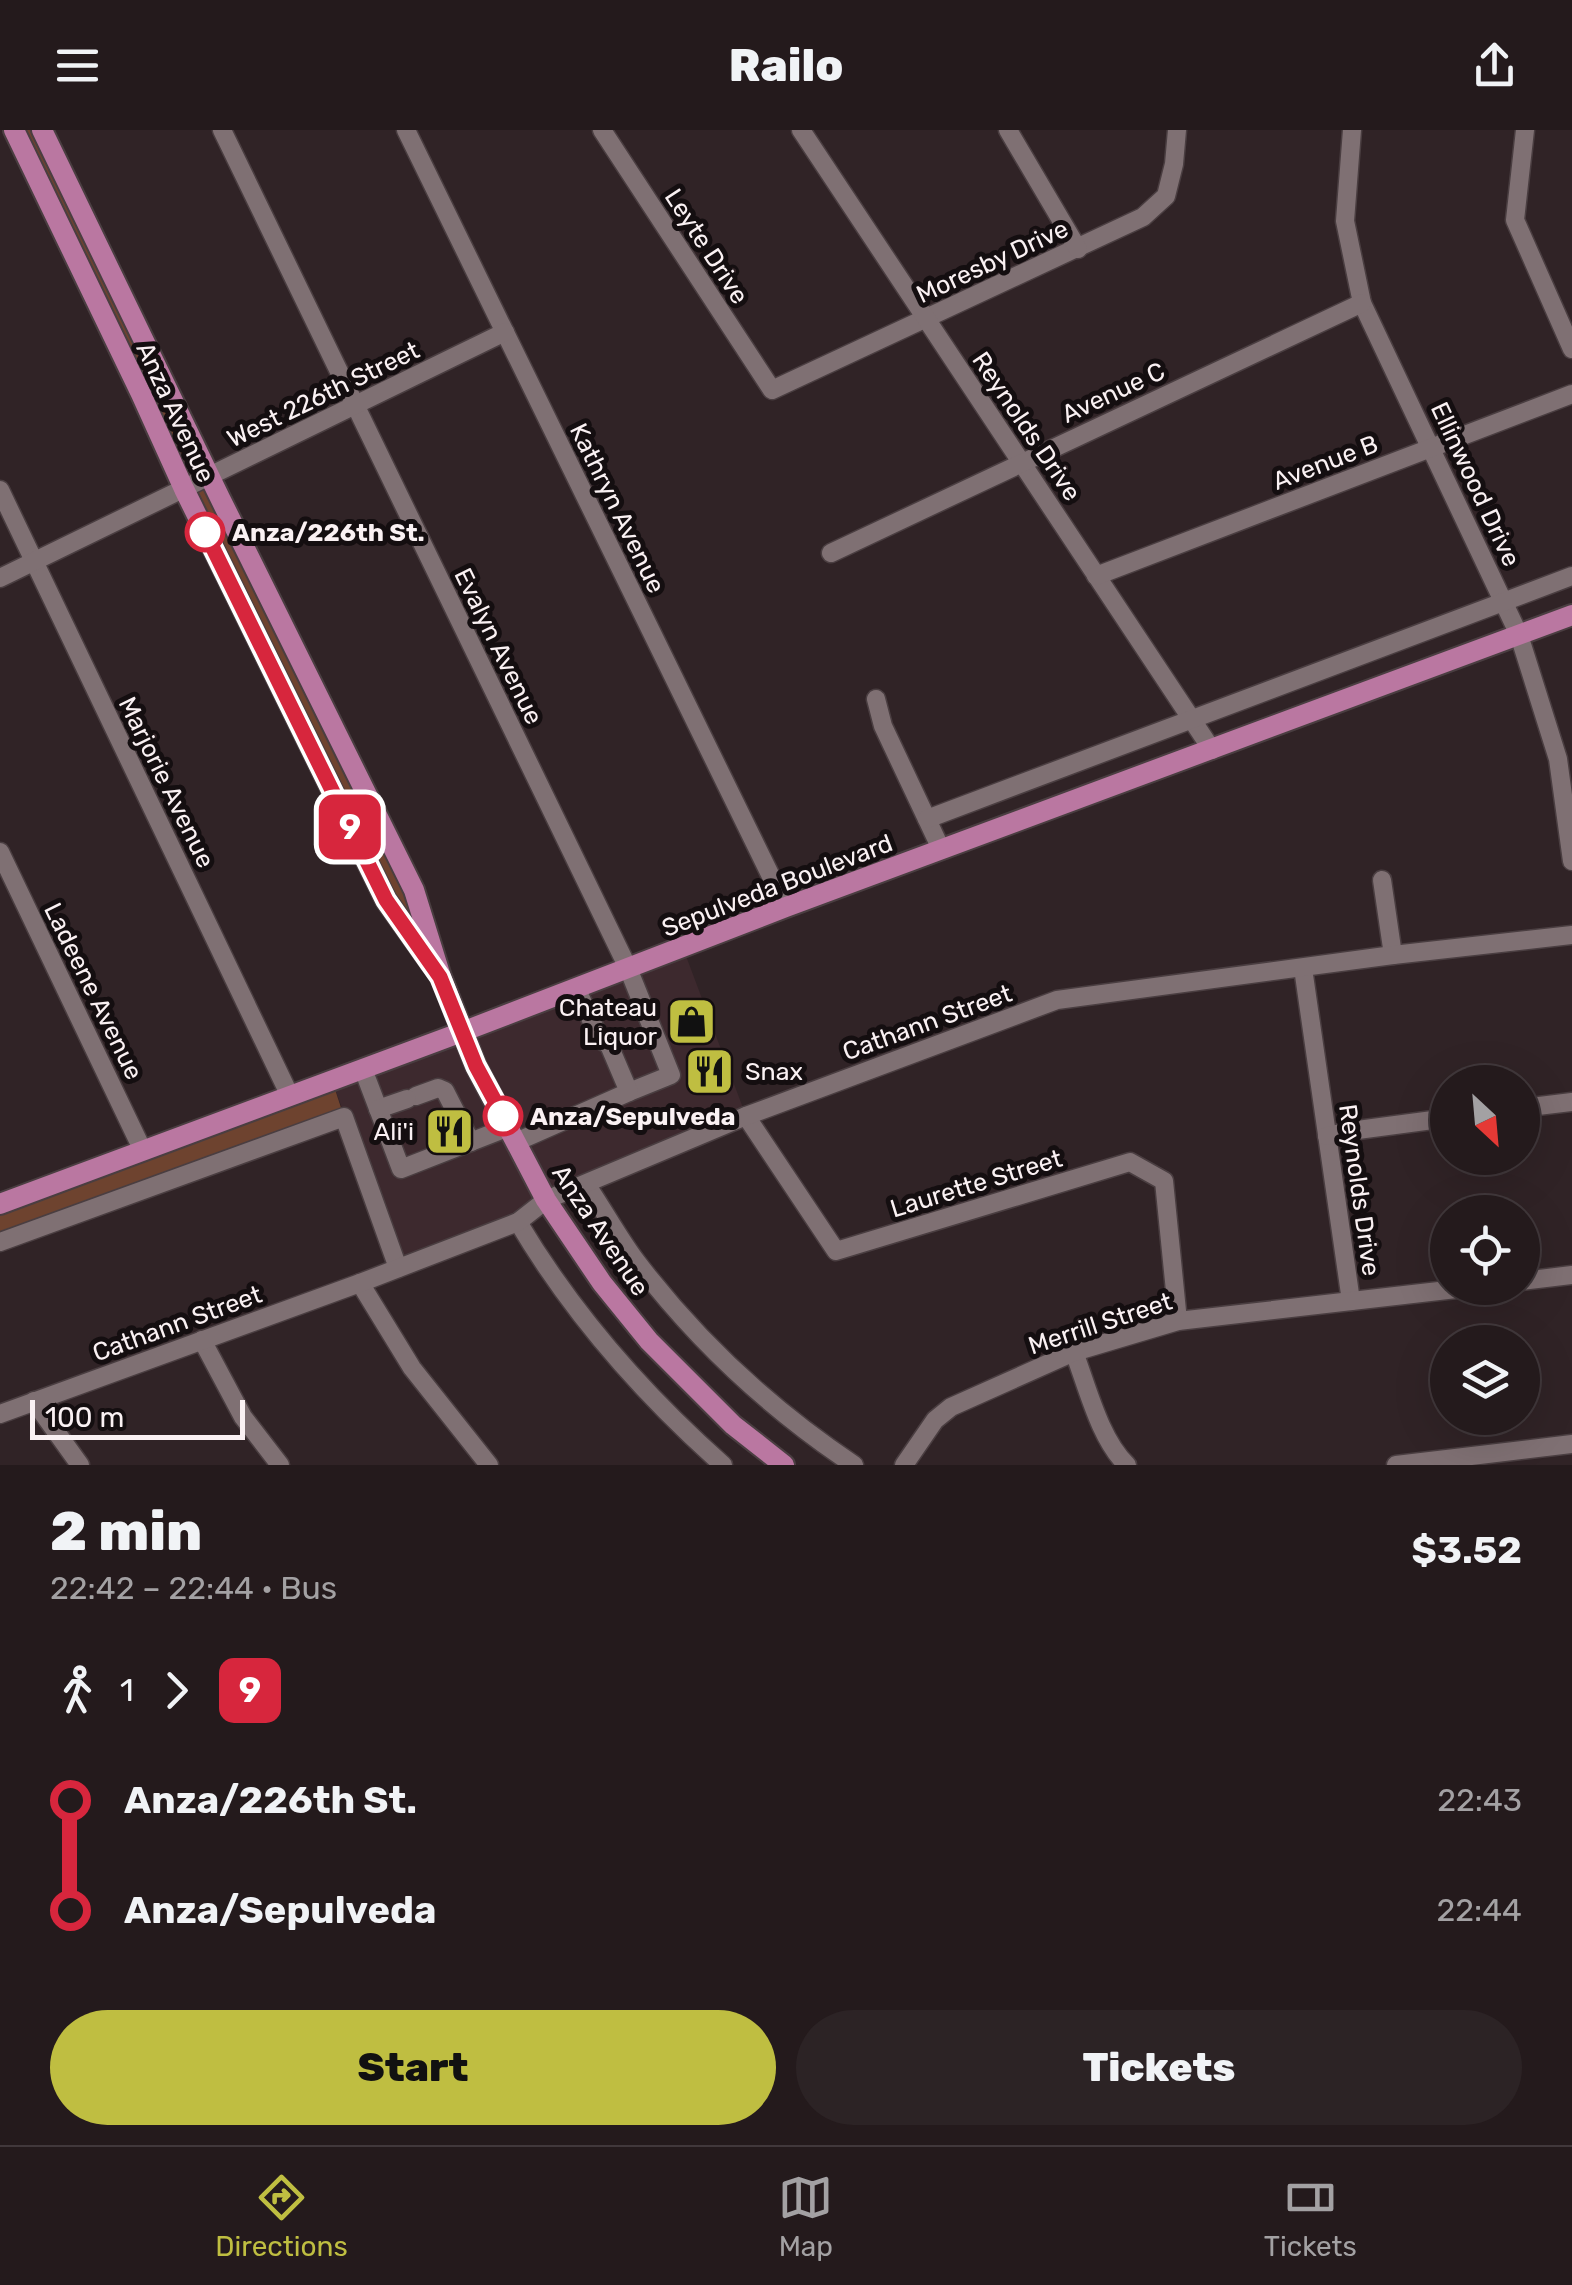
<!DOCTYPE html>
<meta charset="utf-8">
<style>
:root{--surface:#241a1c;--page:#2c2325;--text:#f1f3f6;--muted:#a3a1a3;--line:#41383b;--accent:#bfbe41}
body{margin:0;font-family:Rubik,sans-serif;background:var(--page);color:var(--text);height:100vh;display:flex;flex-direction:column;font-size:38px;white-space:nowrap}
*{box-sizing:border-box;margin:0}
p{font-size:32px;color:var(--muted)}
.icon{flex:none;width:55px;height:55px;fill:none;stroke:currentColor;stroke-width:2;stroke-linecap:round;stroke-linejoin:round}
.map{position:relative;height:1335px;overflow:hidden}
.panel{display:flex;flex-direction:column;background:var(--surface);flex:1}
.panel>*{flex:none}
.badge{padding:0 20px;border-radius:15px;font-size:35px;line-height:65px}
.needle{width:65px;rotate:154deg}
.buttons{position:absolute;left:1430px;top:935px;display:grid;gap:20px}
.buttons a{display:grid;place-items:center;width:110px;height:110px;border-radius:50%;background:var(--surface);box-shadow:0 10px 40px #0002,0 0 0 2px var(--line);font-size:50px}
.scale{position:absolute;left:30px;bottom:25px;width:215px;box-sizing:border-box;padding-left:10px;border:5px solid #faf1f3;border-top:0;font-size:28px;line-height:35px;white-space:nowrap;color:#faf1f3;-webkit-text-stroke:8px #140e10;paint-order:stroke}
.map>.badge{position:absolute;translate:-50% -50%;box-shadow:0 0 0 5px #fff}
.legs{display:flex;align-items:center;gap:15px;height:110px;padding:0 50px;font-size:32px}
.legs p{margin-inline-start:auto}
.overview{display:flex;align-items:center;justify-content:space-between;height:170px;padding:0 50px}
h1{font-size:55px;font-weight:800;line-height:75px}
.primary-button{display:flex;gap:20px;margin-top:auto;padding:20px 50px}
.primary-button a{flex:1;height:115px;border-radius:60px;background:var(--accent);color:#111;font-size:40px;font-weight:800;line-height:115px;text-align:center}
.primary-button a+a{background:var(--page);color:var(--text)}
ul{padding:0 50px;list-style:none}
li{display:flex;align-items:center;gap:35px;height:110px;font-size:38px}
li i{display:grid;place-items:center;width:15px;height:100%;margin:0 12px;background:currentColor}
li i::after{content:'';width:25px;height:25px;margin:-12px;border:8px solid;border-radius:50%;background:var(--surface)}
li p{margin-inline-start:auto}
li:first-child i{background:linear-gradient(#0000 50%,currentColor 0)}
li:last-child i{background:linear-gradient(currentColor 50%,#0000 0)}
header{display:flex;justify-content:space-between;align-items:center;height:130px;padding:0 50px;background:var(--surface);font-size:45px;font-weight:800}
.tab-bar{display:flex;justify-content:space-around;align-items:center;height:140px;border-top:2px solid var(--line);background:var(--surface);font-size:28px;color:var(--muted)}
.tab-bar a{display:grid;justify-items:center;gap:5px}
.tab-bar .current{color:var(--accent)}
.map>svg:first-child{display:block}
</style>
<header><svg class="icon" aria-label="menu" viewBox="0 0 24 24"><path d="M4 6h16M4 12h16M4 18h16"/></svg>Railo<svg class="icon" aria-label="share" viewBox="0 0 24 24"><path d="M12 15V3M7 8l5-5 5 5M5 13v7h14v-7"/></svg></header>
<div class="map">
<svg width="1572" height="1335" viewBox="0 0 1572 1335">
<rect width="100%" height="100%" fill="#302326"/>
<!-- built -->
<path fill="#3d292e" d="M683,818l63,168 -348,152 -66,-188z"/>
<!-- green -->
<g fill="#6e432f">
<path d="M13,0h28l373,760 27,87 -55,-77z"/>
<path d="M332,950l12,37 -344,125v-38z"/>
</g>
<g fill="none" stroke-linecap="round" stroke-linejoin="round">
<defs>
<g id="minor">
<path d="M222,0l406,838 43,107 -42,17"/>
<path d="M406,0l380,777"/>
<path d="M602,0l170,260 371,-173 23,-21 8,-32 3,-34"/>
<path d="M801,0l411,620"/>
<path d="M1008,0l70,119"/>
<path d="M1352,0l-7,91 17,82 157,332 39,124 14,102"/>
<path d="M1525,0l-10,90 57,129"/>
<path d="M0,360l290,606"/>
<path d="M831,423l531,-250"/>
<path d="M1096,446l476,-182"/>
<path d="M0,448l505,-246"/>
<path d="M876,569l7,27 58,123"/>
<path d="M927,689l645,-243"/>
<path d="M0,722l143,299"/>
<path d="M1382,750l11,75"/>
<path d="M1303,838l48,333"/>
<path d="M363,939l38,100 108,-42"/>
<path d="M416,966l22,-8 7,3 26,51"/>
<path d="M1522,978l50,-6"/>
<path d="M378,979l29,-10"/>
<path d="M746,986l90,135 294,-89 34,19 14,140"/>
<path d="M1327,1006l23,-5 98,-13"/>
<path d="M516,1012l113,-50 -20,-47 -9,-6 -24,-51"/>
<path d="M586,1054c17,25 32,53 50,77 61,80 134,148 218,204"/>
<path d="M518,1092c54,91 125,172 205,243"/>
<path d="M0,1112l344,-125 54,151"/>
<path d="M1522,1151l50,-6"/>
<path d="M360,1153l52,85 77,97"/>
<path d="M202,1210l41,77 37,48"/>
<path d="M1074,1222c13,34 26,88 53,113"/>
<path d="M34,1271l46,64"/>
<path d="M0,1284l360,-131 158,-61 28,-22 200,-84 311,-116 336,-45 179,-20"/>
<path d="M904,1335l31,-45 16,-13 123,-55 104,-31 287,-33"/>
<path d="M1396,1335l176,-21"/>
</g>
<g id="major">
<path d="M14,0l127,264 43,95 202,411 45,63"/>
<path d="M42,0l178,368 194,392 27,87 35,89 70,134 56,83 47,58 84,84 51,40"/>
<path d="M0,1074l462,-172 324,-125 786,-292"/>
</g>
</defs>
<!-- minor casing -->
<use href="#minor" stroke="#4a3e41" stroke-width="21"/>
<!-- major casing -->
<use href="#major" stroke="#4a3e41" stroke-width="24"/>
<!-- minor -->
<use href="#minor" stroke="#7f7073" stroke-width="18"/>
<!-- major -->
<use href="#major" stroke="#ba77a1" stroke-width="20"/>
</g>
<g fill="none" stroke-linecap="round" stroke-linejoin="round">
<defs>
<path id="line-1" d="M205,402l181,368 54,77 36,89 27,50"/>
</defs>
<!-- line-1 casing -->
<use href="#line-1" stroke="#fff" stroke-width="22"/>
<!-- line-1 -->
<use href="#line-1" stroke="#d7263d" stroke-width="15"/>
</g>
<!-- icons -->
<defs>
<symbol id="shop-square" viewBox="-11 -11 22 22"><rect x="-9" y="-9" width="18" height="18" rx="4" fill="#bfbe41" stroke="#140e10"/><path d="M-5-2.5h2.3a2.7 3.5 0 0 1 5.4 0H5L5.5 6h-11ZM-1.5-2.5h3a1.5 2.3 0 0 0-3 0Z" fill="#111"/></symbol>
<symbol id="restaurant-square" viewBox="-11 -11 22 22"><rect x="-9" y="-9" width="18" height="18" rx="4" fill="#bfbe41" stroke="#140e10"/><path d="M-5-6h1v4h1v-4h1v4h1v-4h1v5L-1.5 .5V6h-2V.5L-5-1ZM5-6V6H3V1.5H1.5Q1.5-4 5-6Z" fill="#111"/></symbol>
</defs>
<g fill-rule="evenodd">
<use href="#shop-square" x="664" y="864" width="55" height="55"/>
<use href="#restaurant-square" x="682" y="914" width="55" height="55"/>
<use href="#restaurant-square" x="422" y="974" width="55" height="55"/>
</g>
<!-- markers -->
<g fill="#fff" stroke="#d7263d" stroke-width="5">
<circle cx="205" cy="402" r="18"/>
<circle cx="503" cy="986" r="18"/>
</g>
<g text-anchor="middle" stroke-width="10" stroke-linejoin="round" paint-order="stroke">
<!-- street labels -->
<g font-size="25" fill="#faf1f3" stroke="#140e10">
<text transform="translate(707 116) rotate(57)" y="9">Leyte Drive</text>
<text transform="translate(992 131) rotate(-25)" y="9">Moresby Drive</text>
<text transform="translate(1113 262) rotate(-25)" y="9">Avenue C</text>
<text transform="translate(323 264) rotate(-26)" y="9">West 226th Street</text>
<text transform="translate(176 282) rotate(65)" y="9">Anza Avenue</text>
<text transform="translate(1027 296) rotate(56)" y="9">Reynolds Drive</text>
<text transform="translate(1325 332) rotate(-21)" y="9">Avenue B</text>
<text transform="translate(1476 354) rotate(65)" y="9">Ellinwood Drive</text>
<text transform="translate(618 378) rotate(64)" y="9">Kathryn Avenue</text>
<text transform="translate(499 516) rotate(64)" y="9">Evalyn Avenue</text>
<text transform="translate(167 652) rotate(64)" y="9">Marjorie Avenue</text>
<text transform="translate(777 755) rotate(-21)" y="9">Sepulveda Boulevard</text>
<text transform="translate(94 861) rotate(64)" y="9">Ladeene Avenue</text>
<text transform="translate(927 892) rotate(-20)" y="9">Cathann Street</text>
<text transform="translate(976 1053) rotate(-17)" y="9">Laurette Street</text>
<text transform="translate(1360 1060) rotate(82)" y="9">Reynolds Drive</text>
<text transform="translate(601 1100) rotate(56)" y="9">Anza Avenue</text>
<text transform="translate(177 1193) rotate(-20)" y="9">Cathann Street</text>
<text transform="translate(1100 1193) rotate(-18)" y="9">Merrill Street</text>
</g>
<!-- stop labels -->
<g font-size="25" font-weight="bold" fill="#faf1f3" stroke="#140e10" text-anchor="start">
<text x="232" y="411">Anza/226th St.</text>
<text x="530" y="995">Anza/Sepulveda</text>
</g>
<!-- poi labels -->
<g font-size="25" fill="#faf1f3" stroke="#140e10" text-anchor="end">
<text x="657" y="886">Chateau<tspan x="657" dy="29">Liquor</tspan></text>
<text x="745" y="950" text-anchor="start">Snax</text>
<text x="414" y="1010">Ali'i</text>
</g>
</g>
</svg>
<div class="buttons">
<a><svg class="needle" viewBox="-14 -14 28 28"><path d="M0-13l5 13h-10z" fill="#e53935"/><path d="M0 13l5-13h-10z" fill="#a3a1a3"/></svg></a>
<a><svg class="icon" aria-label="locate" viewBox="0 0 24 24"><circle cx="12" cy="12" r="6"/><path d="M12 2v4M12 18v4M2 12h4M18 12h4"/></svg></a>
<a><svg class="icon" aria-label="layers" viewBox="0 0 24 24"><path d="M12 4l9 5-9 5-9-5zM3 14l9 5 9-5"/></svg></a>
</div>
<div class="scale">100 m</div>
<b class="badge" style="left:350px;top:697px;background:#d7263d;color:#fff">9</b>
</div>
<section class="panel">
<div class="overview"><div><h1>2 min</h1><p>22:42 – 22:44 · Bus</p></div><b>$3.52</b></div>
<div class="legs"><svg class="icon" aria-label="walk" viewBox="0 0 24 24"><circle cx="13" cy="4" r="2"/><path d="M13 8l-2 6 4 7M11 14l-3 7M7 12l3-4h3l4 4"/></svg>1<svg class="icon" aria-label="forward" viewBox="0 0 24 24"><path d="M9 5l7 7-7 7"/></svg><b class="badge" style="background:#d7263d;color:#fff">9</b></div>
<ul>
<li><i style="color:#d7263d"></i><b>Anza/226th St.</b><p>22:43</p></li>
<li><i style="color:#d7263d"></i><b>Anza/Sepulveda</b><p>22:44</p></li>
</ul>
<div class="primary-button"><a>Start</a><a>Tickets</a></div>
</section>
<nav class="tab-bar">
<a class="current"><svg class="icon" aria-label="directions" viewBox="0 0 24 24"><path d="M12 3l9 9-9 9-9-9zM9 14v-3h6M13 9l2 2-2 2"/></svg>Directions</a>
<a><svg class="icon" aria-label="map" viewBox="0 0 24 24"><path d="M3 6l6-2 6 2 6-2v14l-6 2-6-2-6 2zM9 4v14M15 6v14"/></svg>Map</a>
<a><svg class="icon" aria-label="tickets" viewBox="0 0 24 24"><path d="M3 7h18v10H3zM15 7v10"/></svg>Tickets</a>
</nav>
